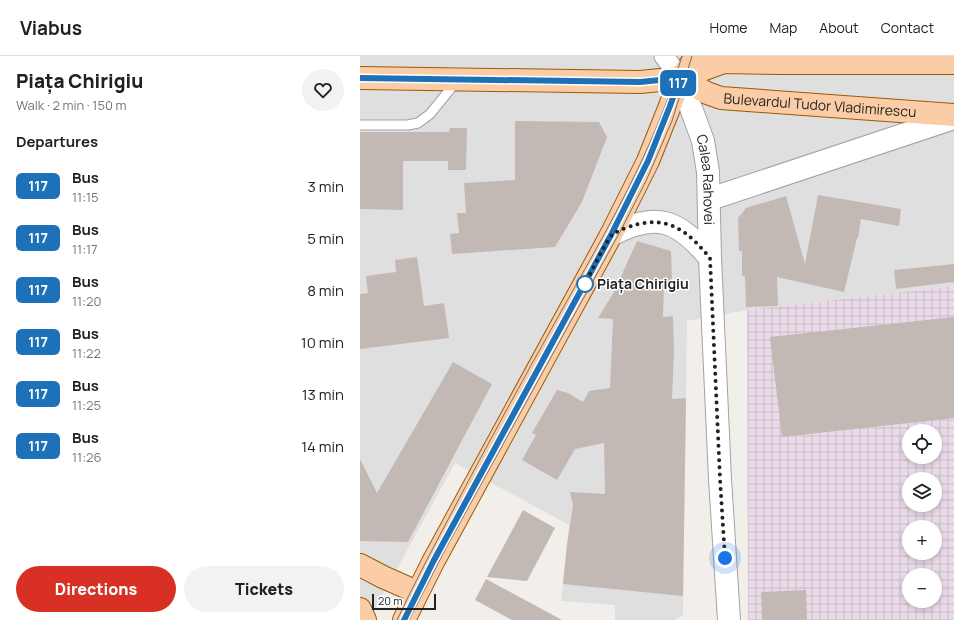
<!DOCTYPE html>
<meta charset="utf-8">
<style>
:root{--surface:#fff;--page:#f2f2f2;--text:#202124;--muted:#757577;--line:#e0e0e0;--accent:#d93025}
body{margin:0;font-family:Manrope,sans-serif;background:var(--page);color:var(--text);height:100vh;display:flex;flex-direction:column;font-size:15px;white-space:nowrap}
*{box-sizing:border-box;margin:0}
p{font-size:13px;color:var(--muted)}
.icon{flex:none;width:22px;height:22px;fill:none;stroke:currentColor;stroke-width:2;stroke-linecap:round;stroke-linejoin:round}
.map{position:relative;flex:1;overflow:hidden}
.panel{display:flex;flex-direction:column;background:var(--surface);width:360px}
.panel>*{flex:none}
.badge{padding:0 8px;border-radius:6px;font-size:14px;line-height:26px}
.controls{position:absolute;left:542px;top:368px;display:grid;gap:8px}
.controls a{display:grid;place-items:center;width:40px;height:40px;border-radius:50%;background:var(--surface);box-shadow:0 2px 6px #0003;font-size:20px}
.scale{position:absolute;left:12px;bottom:10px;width:64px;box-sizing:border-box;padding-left:4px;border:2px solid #222;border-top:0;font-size:11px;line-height:14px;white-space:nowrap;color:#222;-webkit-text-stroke:3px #fff;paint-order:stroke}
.you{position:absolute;width:20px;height:20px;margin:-10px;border:3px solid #fff;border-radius:50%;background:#1a73e8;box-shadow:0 0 0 6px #1a73e833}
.map>.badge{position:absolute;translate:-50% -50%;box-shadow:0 0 0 2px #fff}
h2{padding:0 16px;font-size:15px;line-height:36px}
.round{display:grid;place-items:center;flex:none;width:42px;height:42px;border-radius:21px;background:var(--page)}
.headline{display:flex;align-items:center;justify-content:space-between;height:68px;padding:0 16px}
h1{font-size:19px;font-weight:800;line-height:30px}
.primary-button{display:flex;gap:8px;margin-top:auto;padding:8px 16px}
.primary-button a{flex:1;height:46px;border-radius:24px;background:var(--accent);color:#fff;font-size:16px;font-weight:800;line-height:46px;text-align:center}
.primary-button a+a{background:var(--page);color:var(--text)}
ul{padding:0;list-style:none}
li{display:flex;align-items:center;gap:12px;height:52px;padding:0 16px}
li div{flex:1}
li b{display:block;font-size:15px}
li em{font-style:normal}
li .badge{min-width:44px;font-weight:700;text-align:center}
header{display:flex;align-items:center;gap:24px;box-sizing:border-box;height:56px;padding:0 20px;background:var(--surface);border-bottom:1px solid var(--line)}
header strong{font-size:19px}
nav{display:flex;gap:22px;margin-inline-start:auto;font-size:14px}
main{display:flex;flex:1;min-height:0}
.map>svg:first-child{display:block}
</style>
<header>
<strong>Viabus</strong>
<nav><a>Home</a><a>Map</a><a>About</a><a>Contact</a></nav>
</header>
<main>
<section class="panel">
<div class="headline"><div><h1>Piața Chirigiu</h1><p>Walk · 2 min · 150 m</p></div><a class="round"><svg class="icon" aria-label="heart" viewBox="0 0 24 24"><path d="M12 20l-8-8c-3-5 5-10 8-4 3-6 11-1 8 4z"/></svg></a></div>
<h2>Departures</h2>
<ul>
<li><span class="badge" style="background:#1d71b8;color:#fff">117</span><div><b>Bus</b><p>11:15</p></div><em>3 min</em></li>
<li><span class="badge" style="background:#1d71b8;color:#fff">117</span><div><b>Bus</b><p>11:17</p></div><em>5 min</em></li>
<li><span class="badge" style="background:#1d71b8;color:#fff">117</span><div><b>Bus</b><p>11:20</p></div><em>8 min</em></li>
<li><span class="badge" style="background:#1d71b8;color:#fff">117</span><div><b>Bus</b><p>11:22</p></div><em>10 min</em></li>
<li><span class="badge" style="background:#1d71b8;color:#fff">117</span><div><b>Bus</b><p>11:25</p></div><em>13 min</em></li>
<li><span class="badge" style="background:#1d71b8;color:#fff">117</span><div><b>Bus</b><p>11:26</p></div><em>14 min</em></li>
</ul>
<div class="primary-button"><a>Directions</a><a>Tickets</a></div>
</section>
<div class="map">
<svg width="594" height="564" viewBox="0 0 594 564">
<defs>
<pattern id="industrial-grid" width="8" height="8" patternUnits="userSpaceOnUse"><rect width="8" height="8" fill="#eadbe9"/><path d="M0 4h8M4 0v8" fill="none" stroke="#c8bcc8"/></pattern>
</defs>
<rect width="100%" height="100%" fill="#f2eee9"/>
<!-- residential -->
<path fill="#e0dfdf" d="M0,0h594v230l-207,24 -60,11 -4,294 -9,5h-59v-15l-54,-4 8,-76 -114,-62 -86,157h-9z"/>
<!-- industrial -->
<path fill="url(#industrial-grid)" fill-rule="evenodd" d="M594,230v334h-206l-1,-310zM549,375h26v26h-26zM549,423h26v26h-26zM549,471h26v26h-26zM549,519h26v26h-26z"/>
<!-- building -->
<g fill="#c2b9b5">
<path d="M155,65l84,1 8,15 -25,65 -27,45 -103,7 -2,-20 9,-1 -2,-20h9l-2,-30 51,-3z"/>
<path d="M90,72h17l-1,42h-18v-9h-45v49l-43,-1v-77h89z"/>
<path d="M458,139l83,14 -2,17 -38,-7 -3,19h-1l-13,54 -67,-15 1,29 -32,1 -1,-31h-3v-25h-3l-1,-33 8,-10 40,-12 19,68z"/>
<path d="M277,185l34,10 1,32h-8l-1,34 10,-1 1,36 -2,47 14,-1 -3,198 -120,-12 4,-39 6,-40 -3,-13 35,2 -1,-51 -29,6 -18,31 -35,-20 14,-25 -4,-2 25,-43 11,3 15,9 6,-11 21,-3 3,-69 -15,-1 16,-26z"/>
<path d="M57,201l7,49 20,-3 5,35 -89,11v-55l8,-1 -2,-17 30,-4 -1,-12z"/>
<path d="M594,208v18l-58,7 -2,-19z"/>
<path d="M594,261v101l-172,19 -12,-100z"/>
<path d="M93,306l39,22 -84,158 -48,-1v-82l17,34z"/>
<path d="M163,454l32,18 -28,53 -40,-4z"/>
<path d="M126,523l76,41h-50l-37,-20z"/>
<path d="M446,534l1,30h-45l-1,-28z"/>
</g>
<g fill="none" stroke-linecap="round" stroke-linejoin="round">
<defs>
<path id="service" d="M0,69h48l10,-2 12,-9 26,-32"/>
<path id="minor" d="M304,0l16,22"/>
<g id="tertiary">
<path id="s1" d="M320,22l23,63 5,31 2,86 10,221 9,141"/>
<path d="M350,143l244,-81"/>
<path d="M251,179c46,-24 67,-15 99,23"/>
</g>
<g id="primary">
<path d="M0,22l280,4 40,-4 44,-16 57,1h173"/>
<path id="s2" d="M320,22l27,15 14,5 233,17"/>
<path d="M0,509l23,12 34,15"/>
<path d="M0,553l5,11"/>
<path d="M44,564l29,-58 178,-327 37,-74 22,-55 10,-28 17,-22"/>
</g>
</defs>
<!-- service casing -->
<use href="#service" stroke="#a3a3a3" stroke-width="11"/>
<!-- minor casing -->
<use href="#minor" stroke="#a3a3a3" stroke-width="21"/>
<!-- tertiary casing -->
<use href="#tertiary" stroke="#a3a3a3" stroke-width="24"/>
<!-- primary casing -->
<use href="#primary" stroke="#9b5a04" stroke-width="24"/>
<!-- service -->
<use href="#service" stroke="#fff" stroke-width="9"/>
<!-- minor -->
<use href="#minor" stroke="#fff" stroke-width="19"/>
<!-- tertiary -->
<use href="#tertiary" stroke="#fff" stroke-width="22"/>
<!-- primary -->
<use href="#primary" stroke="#facda6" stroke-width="22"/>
<!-- tram -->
<g stroke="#707070" stroke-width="1">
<path d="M37,564c17,-36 36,-72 55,-108 34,-65 70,-131 106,-195 47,-84 97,-168 124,-261"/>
<path d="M49,564l37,-72 175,-318 25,-49 26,-60 20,-65"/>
</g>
</g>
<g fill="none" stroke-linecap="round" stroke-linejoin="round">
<defs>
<path id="line" d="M0,22l280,4 40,-4 -10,28 -22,55 -37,74 -178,327 -29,58"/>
</defs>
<!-- line casing -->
<use href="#line" stroke="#fff" stroke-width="9"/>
<!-- line -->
<use href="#line" stroke="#1d71b8" stroke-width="6"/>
<!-- walk -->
<path stroke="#222" stroke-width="4" stroke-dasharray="0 7.2" d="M225,228l-1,1c5,-8 23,-46 28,-50 6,-5 16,-8 23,-10 35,-10 54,8 75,33l10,221 5,79"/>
</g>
<!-- markers -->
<circle fill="#fff" stroke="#1d71b8" stroke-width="2" cx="225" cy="228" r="8"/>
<g text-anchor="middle" stroke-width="3" stroke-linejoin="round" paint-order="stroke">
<!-- street labels -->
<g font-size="14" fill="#222" stroke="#fff">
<text dy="5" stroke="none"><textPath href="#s2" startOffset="145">Bulevardul Tudor Vladimirescu</textPath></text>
<text dy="5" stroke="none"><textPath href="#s1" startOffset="106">Calea Rahovei</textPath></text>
</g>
<!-- stop labels -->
<g font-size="14" font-weight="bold" fill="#222" stroke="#fff" text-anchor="start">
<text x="237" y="233">Piața Chirigiu</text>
</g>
</g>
</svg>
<div class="controls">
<a><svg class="icon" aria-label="locate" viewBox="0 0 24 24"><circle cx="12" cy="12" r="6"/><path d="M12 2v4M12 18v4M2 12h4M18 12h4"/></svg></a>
<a><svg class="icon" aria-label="layers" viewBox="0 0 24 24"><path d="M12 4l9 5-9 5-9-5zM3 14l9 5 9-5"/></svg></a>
<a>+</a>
<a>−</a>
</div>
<div class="scale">20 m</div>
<div class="you" style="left:365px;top:502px"></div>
<b class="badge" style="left:318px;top:27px;background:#1d71b8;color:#fff">117</b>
</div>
</main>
